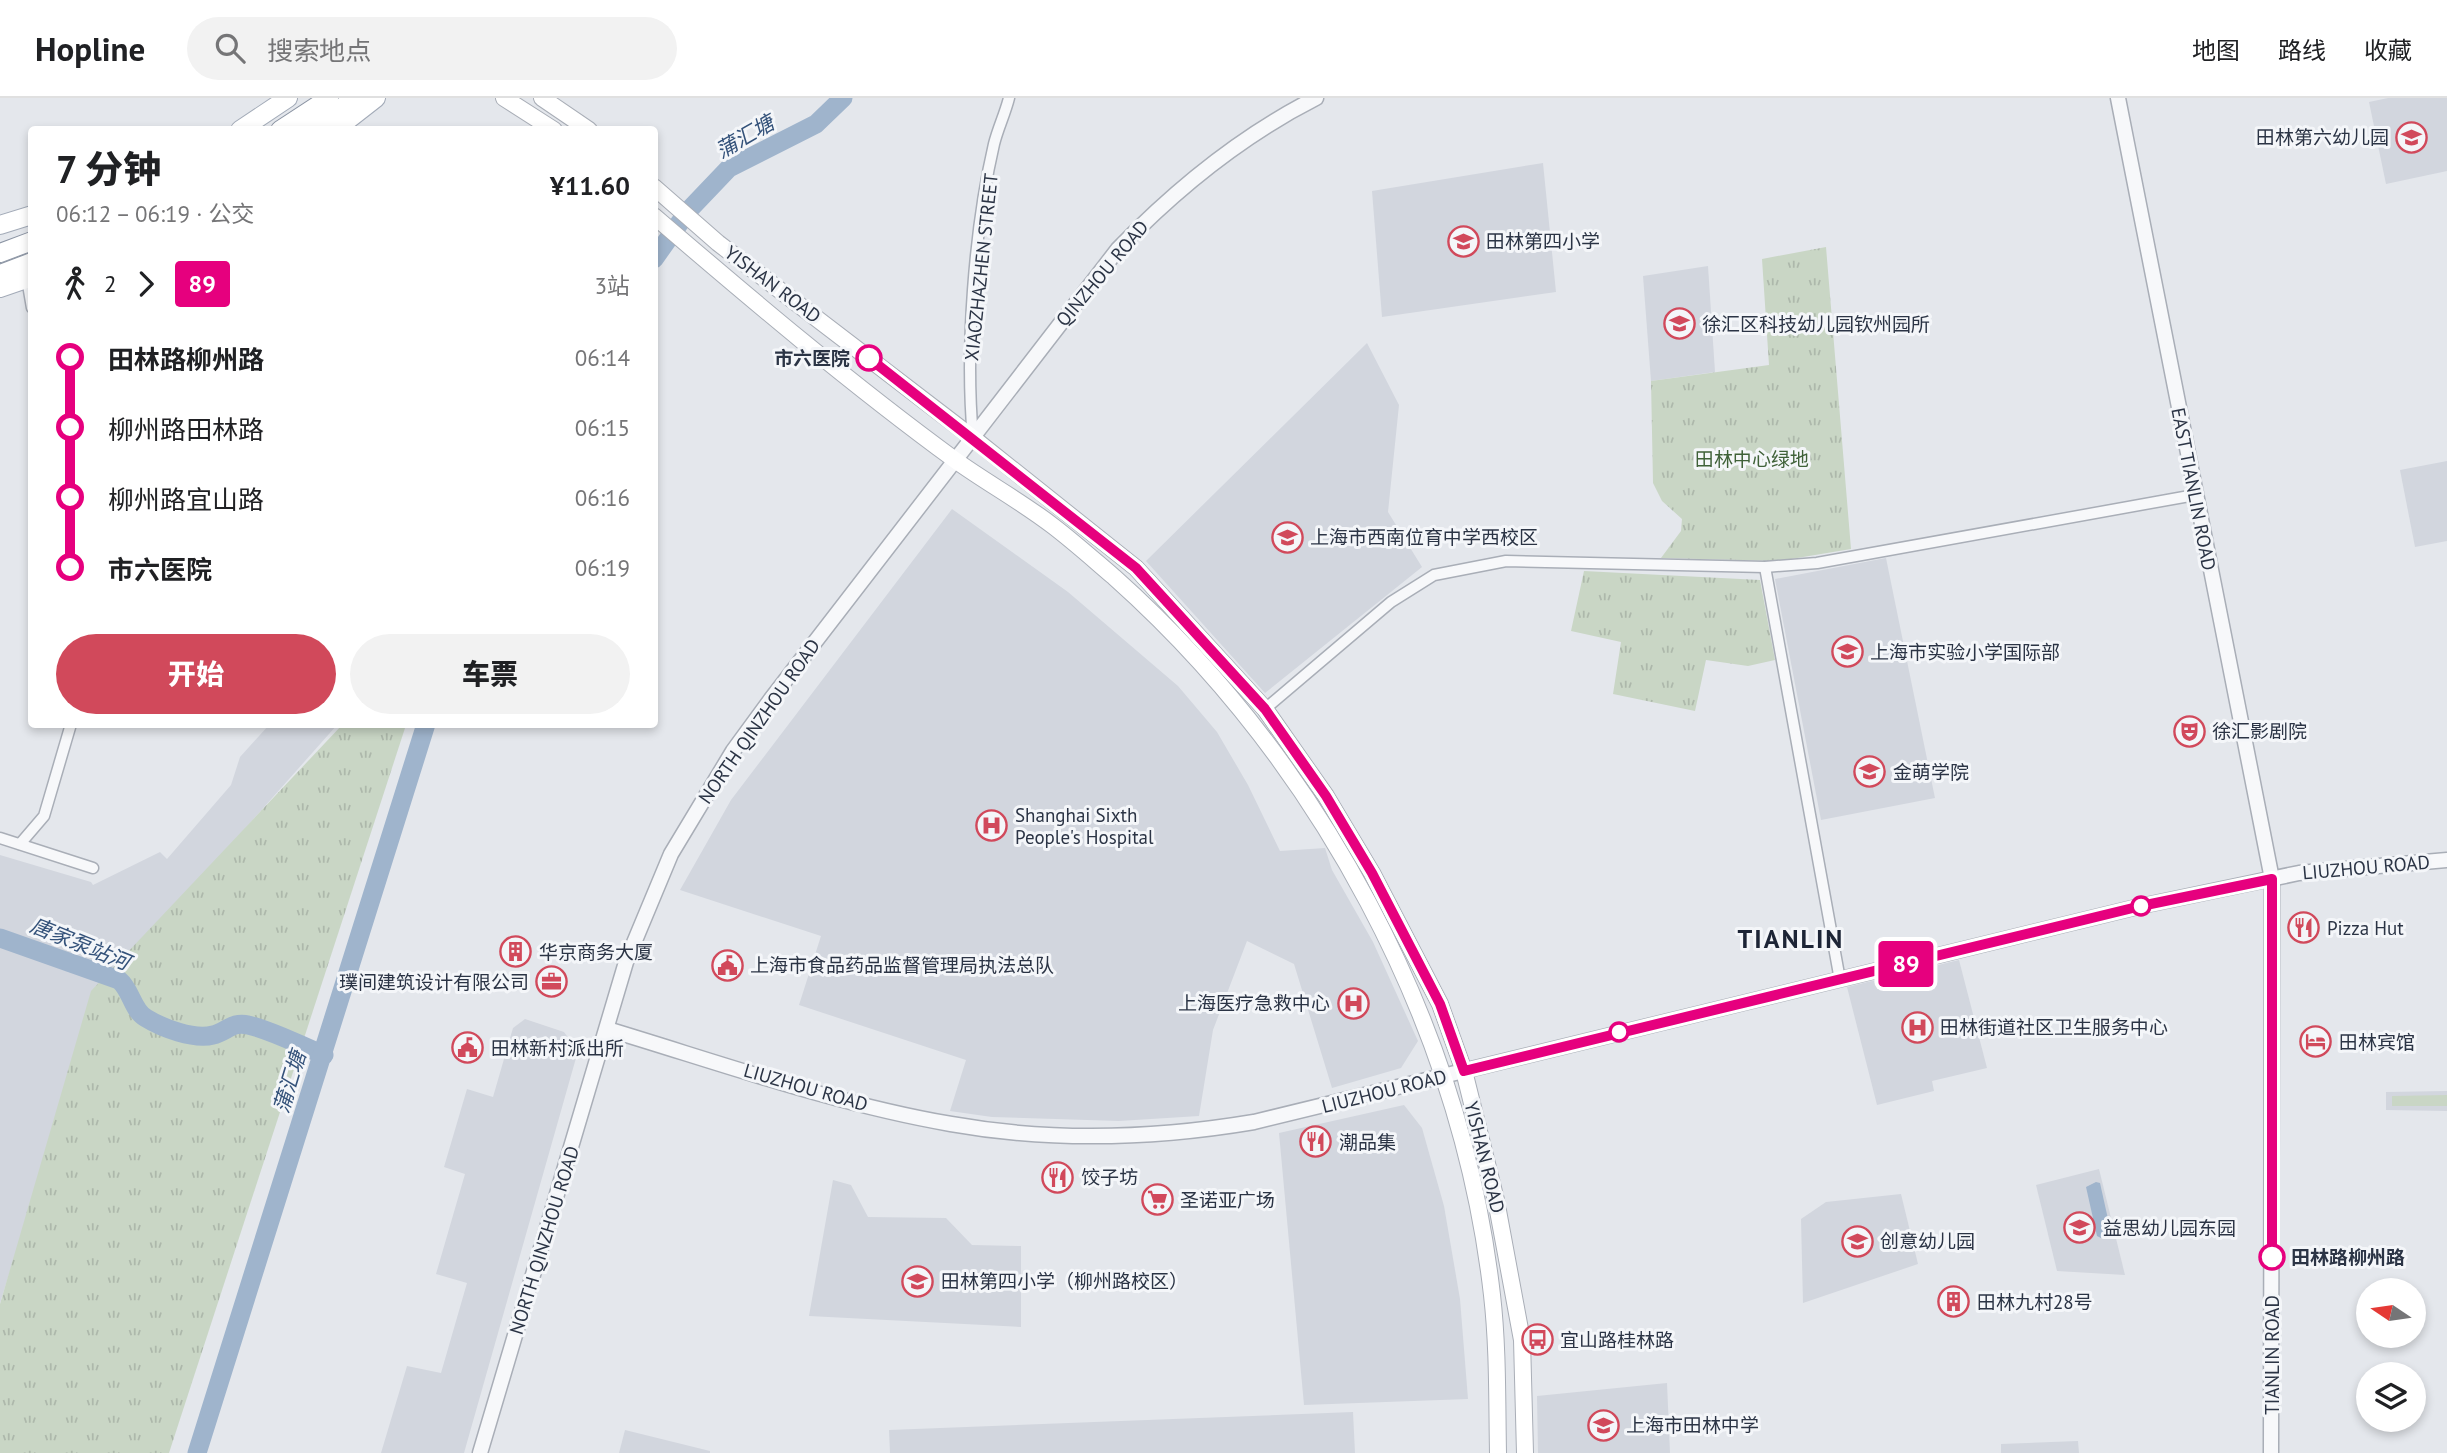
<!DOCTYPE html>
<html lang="zh">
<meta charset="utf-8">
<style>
:root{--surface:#fff;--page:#f2f2f2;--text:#202124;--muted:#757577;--line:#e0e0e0;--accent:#d1495b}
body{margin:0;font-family:"PT Sans","Noto Sans SC",sans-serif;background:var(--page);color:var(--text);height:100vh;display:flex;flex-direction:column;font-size:26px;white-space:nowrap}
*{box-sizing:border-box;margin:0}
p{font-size:23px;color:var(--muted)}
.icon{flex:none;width:38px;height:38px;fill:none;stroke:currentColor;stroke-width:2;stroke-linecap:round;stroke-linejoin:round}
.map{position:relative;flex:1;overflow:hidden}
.panel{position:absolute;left:28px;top:28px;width:630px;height:602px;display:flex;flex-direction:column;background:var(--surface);border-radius:7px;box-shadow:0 4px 10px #0003}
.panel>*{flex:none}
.badge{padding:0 14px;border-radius:5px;font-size:24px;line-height:46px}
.needle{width:46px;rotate:283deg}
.tools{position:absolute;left:2356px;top:1180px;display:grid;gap:14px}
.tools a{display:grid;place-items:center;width:70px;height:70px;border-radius:50%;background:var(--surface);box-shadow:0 4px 10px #0003;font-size:35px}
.map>.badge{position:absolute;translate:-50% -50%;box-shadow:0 0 0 4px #fff}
.legs{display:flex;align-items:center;gap:10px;height:77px;padding:0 28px;font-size:23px}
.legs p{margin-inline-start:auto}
.head{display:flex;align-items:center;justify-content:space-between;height:119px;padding:0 28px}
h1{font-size:38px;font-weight:800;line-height:52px}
.cta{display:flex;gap:14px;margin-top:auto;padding:14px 28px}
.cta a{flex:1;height:80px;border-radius:42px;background:var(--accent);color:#fff;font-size:28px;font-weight:800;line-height:80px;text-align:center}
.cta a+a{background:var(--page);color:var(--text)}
ul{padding:0 28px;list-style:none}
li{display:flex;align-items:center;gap:24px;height:70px;font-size:26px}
li i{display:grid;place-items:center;width:10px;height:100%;margin:0 9px;background:currentColor}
li i::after{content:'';width:18px;height:18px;margin:-9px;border:5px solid;border-radius:50%;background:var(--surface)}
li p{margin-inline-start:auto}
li:first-child i{background:linear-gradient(#0000 50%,currentColor 0)}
li:last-child i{background:linear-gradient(currentColor 50%,#0000 0)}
header{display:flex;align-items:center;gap:42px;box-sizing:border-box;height:98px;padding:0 35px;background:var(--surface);border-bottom:2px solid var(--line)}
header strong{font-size:33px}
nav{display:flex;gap:38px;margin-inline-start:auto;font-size:24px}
.search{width:490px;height:63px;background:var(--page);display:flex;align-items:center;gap:18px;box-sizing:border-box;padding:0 24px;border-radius:38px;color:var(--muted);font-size:26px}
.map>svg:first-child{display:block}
</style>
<header>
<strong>Hopline</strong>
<div class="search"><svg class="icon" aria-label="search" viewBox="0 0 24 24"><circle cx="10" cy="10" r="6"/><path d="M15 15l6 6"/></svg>搜索地点</div>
<nav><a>地图</a><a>路线</a><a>收藏</a></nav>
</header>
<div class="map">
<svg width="2447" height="1355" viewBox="0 0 2447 1355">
<defs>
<pattern id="park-tufts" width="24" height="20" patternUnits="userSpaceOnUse" patternTransform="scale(1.75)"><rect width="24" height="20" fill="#c9d6c5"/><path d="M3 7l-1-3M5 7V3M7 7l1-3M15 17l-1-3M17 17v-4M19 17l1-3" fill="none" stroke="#adb8ab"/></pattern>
</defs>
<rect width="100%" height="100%" fill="#e4e7ec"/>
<!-- built -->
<g fill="#d2d6de">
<path d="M2388,0h59v73l-61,13 -17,-82z"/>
<path d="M1543,65l13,129 -174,25 -10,-126z"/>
<path d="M1708,168l7,106 -64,9 -8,-105z"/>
<path d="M1367,245l32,62 -11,107 34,55 -157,126 -119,-132z"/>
<path d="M2447,363v80l-32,6 -15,-77z"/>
<path d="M952,411l116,83 110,94 39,46 31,53 32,66 45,-3 7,22 41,72 45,99 -17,27 -69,20 -38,-124 -47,-23 -34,89 -14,86 -80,5 -127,-4 -42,-6 16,-51 -167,-55 22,-69 -141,-46 51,-90z"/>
<path d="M1886,460l49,240 -114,22 -46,-241z"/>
<path d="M269,627h68l-240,270 -97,308v-448l91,27 2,3 67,-33 7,7 64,-74 9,-28z"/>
<path d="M1959,862l28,108 -55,13 2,10 -57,14 -30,-118z"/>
<path d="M525,921l39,13 11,15 1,11 -112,395h-83l26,-87 34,7 26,-90 -31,-9 29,-100 -21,-7 23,-78 26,8 20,-69z"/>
<path d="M2447,993v20l-61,-1v-18z"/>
<path d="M1404,1007l18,23 22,78 16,93 8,100 -164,6 -25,-272z"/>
<path d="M2099,1071l26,106 -68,-4 -21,-86z"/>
<path d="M833,1082l18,5 17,32 78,1 26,27 49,1v81l-212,-11z"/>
<path d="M1901,1096l17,70 -115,39 -2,-84 25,-17z"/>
<path d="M1667,1285l3,70h-132l-1,-57z"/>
<path d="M1353,1314l2,41h-465l-1,-23z"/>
<path d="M625,1332l85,21v2h-91z"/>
<path d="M2078,1343l1,12h-78v-9z"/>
</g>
<!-- park -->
<g fill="url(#park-tufts)">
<path d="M1826,149l25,302 -72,12 -118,-3 20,-27 1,-12 -20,-18 -9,-18 -2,-102 118,-16 -7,-106z"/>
<path d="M1584,473l176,9 15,80 -27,6 -42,-6 -11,51 -82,-17 8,-52 -50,-11z"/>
<path d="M342,627h64l-237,728h-169v-149l91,-313z"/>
</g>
<!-- garden -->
<path fill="#c9d6c5" d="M2447,997v11h-55v-10z"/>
<!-- water -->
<path fill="#9fb4cc" d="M2096,1084l4,1 10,45 -2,7 -7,3 -4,-2 -11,-49z"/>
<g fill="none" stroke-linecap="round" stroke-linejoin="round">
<!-- river -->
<g stroke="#9fb4cc" stroke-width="19">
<path d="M654,161l34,-48 41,-43 87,-44 27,-26"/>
<path d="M0,840l119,42c13,11 13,30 27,38 16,10 48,22 67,17 13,-3 20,-14 35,-10 26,6 51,20 76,30"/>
<path d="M197,1355l229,-729"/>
</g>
<defs>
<g id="minor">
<path d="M27,181l5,29"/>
<path d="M973,340c-8,-88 1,-208 21,-294 4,-16 11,-30 15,-46"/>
<path d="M1765,469l75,413"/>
<path d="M1265,611l126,-107 43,-27 72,-14 259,6 52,-4 378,-68"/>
<path d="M0,740l93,30"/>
<path d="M20,746l24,-28 27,-92"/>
</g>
<g id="tertiary">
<path d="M2118,0l154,781 -1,574"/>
<path d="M607,931c113,34 228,75 344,95 101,18 202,15 303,-2l887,-216 158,-33 148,-13"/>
<path d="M480,1355l146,-491 45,-108 62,-103 38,-52 347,-450c59,-61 123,-113 198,-151"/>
</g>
<g id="secondary">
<path d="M504,0l50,32"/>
<path d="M542,0l47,32"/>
<path d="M654,89l64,56 255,195 163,130 129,141 61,87 46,77 68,131 24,67 32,129 26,140 3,113"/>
<path d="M654,118c98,84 197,168 301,244 32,23 67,42 98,66 21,16 41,34 61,51 204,182 347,445 378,718 6,52 5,106 6,158"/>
</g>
<g id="primary">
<path d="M240,32l48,-32"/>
<path d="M335,32l41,-32"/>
<path d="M0,127l32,-10"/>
<path d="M0,190l32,-11"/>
</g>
<g id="trunk">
<path d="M280,32l49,-32"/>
<path d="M309,32l46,-32"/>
<path d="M0,155l32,-12"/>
<path d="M0,176l32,-12"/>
</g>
</defs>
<!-- minor casing -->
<use href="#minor" stroke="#a9aeb7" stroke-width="13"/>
<!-- tertiary casing -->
<use href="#tertiary" stroke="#a9aeb7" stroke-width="17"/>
<!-- secondary casing -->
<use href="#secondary" stroke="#a9aeb7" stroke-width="18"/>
<!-- primary casing -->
<use href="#primary" stroke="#a3abb8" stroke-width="20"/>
<!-- trunk casing -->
<use href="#trunk" stroke="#8b94a3" stroke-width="20"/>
<!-- minor -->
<use href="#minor" stroke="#f7f8fa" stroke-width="10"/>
<!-- tertiary -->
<use href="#tertiary" stroke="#f7f8fa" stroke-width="14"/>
<!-- secondary -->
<use href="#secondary" stroke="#fff" stroke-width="16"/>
<!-- primary -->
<use href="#primary" stroke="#fff" stroke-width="18"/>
<!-- trunk -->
<use href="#trunk" stroke="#fff" stroke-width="18"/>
</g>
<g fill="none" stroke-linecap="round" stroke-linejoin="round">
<defs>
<path id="line-1" d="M869,260l267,210 129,141 61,87 46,77 68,131 24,67 677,-165 131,-27v378"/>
</defs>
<!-- line-1 casing -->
<use href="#line-1" stroke="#fff" stroke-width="16"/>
<!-- line-1 -->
<use href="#line-1" stroke="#e6007e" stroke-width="10"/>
</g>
<!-- icons -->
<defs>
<symbol id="school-ring" viewBox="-11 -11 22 22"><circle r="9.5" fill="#f4f6f9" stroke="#d1495b" stroke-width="1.5"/><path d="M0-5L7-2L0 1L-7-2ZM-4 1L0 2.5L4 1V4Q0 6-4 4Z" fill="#d1495b"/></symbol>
<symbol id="theatre-ring" viewBox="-11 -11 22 22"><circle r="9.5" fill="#f4f6f9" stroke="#d1495b" stroke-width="1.5"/><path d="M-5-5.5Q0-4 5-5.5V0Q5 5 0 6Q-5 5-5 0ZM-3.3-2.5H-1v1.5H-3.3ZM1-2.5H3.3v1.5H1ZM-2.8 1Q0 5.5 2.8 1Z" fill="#d1495b"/></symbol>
<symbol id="hospital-ring" viewBox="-11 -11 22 22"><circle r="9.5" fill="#f4f6f9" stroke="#d1495b" stroke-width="1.5"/><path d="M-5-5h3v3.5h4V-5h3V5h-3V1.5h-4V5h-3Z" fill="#d1495b"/></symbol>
<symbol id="restaurant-ring" viewBox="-11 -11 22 22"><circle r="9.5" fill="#f4f6f9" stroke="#d1495b" stroke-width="1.5"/><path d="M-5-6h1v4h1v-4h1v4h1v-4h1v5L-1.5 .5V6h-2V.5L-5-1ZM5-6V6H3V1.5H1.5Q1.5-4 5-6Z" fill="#d1495b"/></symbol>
<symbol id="building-ring" viewBox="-11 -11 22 22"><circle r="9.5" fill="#f4f6f9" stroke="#d1495b" stroke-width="1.5"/><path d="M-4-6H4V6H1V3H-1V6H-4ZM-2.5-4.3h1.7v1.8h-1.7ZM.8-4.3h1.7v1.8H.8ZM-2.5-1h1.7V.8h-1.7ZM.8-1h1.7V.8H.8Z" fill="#d1495b"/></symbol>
<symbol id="civic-ring" viewBox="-11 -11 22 22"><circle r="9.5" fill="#f4f6f9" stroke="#d1495b" stroke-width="1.5"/><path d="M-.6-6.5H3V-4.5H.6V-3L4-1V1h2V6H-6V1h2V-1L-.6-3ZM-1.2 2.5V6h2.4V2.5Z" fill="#d1495b"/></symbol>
<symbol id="office-ring" viewBox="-11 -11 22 22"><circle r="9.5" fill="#f4f6f9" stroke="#d1495b" stroke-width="1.5"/><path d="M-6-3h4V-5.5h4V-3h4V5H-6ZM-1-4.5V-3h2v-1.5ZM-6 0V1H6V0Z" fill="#d1495b"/></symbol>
<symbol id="hotel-ring" viewBox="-11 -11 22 22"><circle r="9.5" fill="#f4f6f9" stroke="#d1495b" stroke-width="1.5"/><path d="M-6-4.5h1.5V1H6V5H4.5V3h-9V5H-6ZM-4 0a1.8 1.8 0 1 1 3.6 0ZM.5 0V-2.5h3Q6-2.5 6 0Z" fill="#d1495b"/></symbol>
<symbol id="supermarket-ring" viewBox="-11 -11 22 22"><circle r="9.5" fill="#f4f6f9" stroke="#d1495b" stroke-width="1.5"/><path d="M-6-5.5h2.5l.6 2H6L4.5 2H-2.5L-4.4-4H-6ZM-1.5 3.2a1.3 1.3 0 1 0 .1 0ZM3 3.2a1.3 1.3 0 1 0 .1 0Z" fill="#d1495b"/></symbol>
<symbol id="bus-ring" viewBox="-11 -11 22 22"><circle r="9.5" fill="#f4f6f9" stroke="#d1495b" stroke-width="1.5"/><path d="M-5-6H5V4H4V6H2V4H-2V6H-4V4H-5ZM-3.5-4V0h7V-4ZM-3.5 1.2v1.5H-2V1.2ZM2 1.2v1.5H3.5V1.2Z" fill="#d1495b"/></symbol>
</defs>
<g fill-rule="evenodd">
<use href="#school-ring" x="2394" y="22" width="35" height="35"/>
<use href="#school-ring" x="1446" y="126" width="35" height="35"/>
<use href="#school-ring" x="1662" y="208" width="35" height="35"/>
<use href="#school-ring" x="1270" y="422" width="35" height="35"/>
<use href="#school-ring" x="1830" y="536" width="35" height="35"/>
<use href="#theatre-ring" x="2172" y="616" width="35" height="35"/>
<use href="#school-ring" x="1852" y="656" width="35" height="35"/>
<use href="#hospital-ring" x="974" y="710" width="35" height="35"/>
<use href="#restaurant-ring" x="2286" y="812" width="35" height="35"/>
<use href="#building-ring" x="498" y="836" width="35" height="35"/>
<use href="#civic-ring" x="710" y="850" width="35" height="35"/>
<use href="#office-ring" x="534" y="866" width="35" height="35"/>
<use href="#hospital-ring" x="1336" y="888" width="35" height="35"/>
<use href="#hospital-ring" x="1900" y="912" width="35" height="35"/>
<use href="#hotel-ring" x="2298" y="926" width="35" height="35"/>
<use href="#civic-ring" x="450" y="932" width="35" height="35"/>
<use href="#restaurant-ring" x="1298" y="1026" width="35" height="35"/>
<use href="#restaurant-ring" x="1040" y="1062" width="35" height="35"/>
<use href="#supermarket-ring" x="1140" y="1084" width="35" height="35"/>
<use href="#school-ring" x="2062" y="1112" width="35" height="35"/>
<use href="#school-ring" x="1840" y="1126" width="35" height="35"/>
<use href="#school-ring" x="900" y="1166" width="35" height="35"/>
<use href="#building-ring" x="1936" y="1186" width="35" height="35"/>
<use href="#bus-ring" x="1520" y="1224" width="35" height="35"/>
<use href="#school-ring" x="1586" y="1310" width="35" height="35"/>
</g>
<!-- markers -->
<g fill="#fff" stroke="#e6007e" stroke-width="3.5">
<circle cx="869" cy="260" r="12"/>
<circle cx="2141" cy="808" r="9"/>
<circle cx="1619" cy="934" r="9"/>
<circle cx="2272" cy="1159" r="12"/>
</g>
<g text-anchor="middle" stroke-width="6" stroke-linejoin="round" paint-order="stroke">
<!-- poi labels -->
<g font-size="19" fill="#2b3445" stroke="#f4f6f9" text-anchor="start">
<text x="2389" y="46" text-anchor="end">田林第六幼儿园</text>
<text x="1486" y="150">田林第四小学</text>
<text x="1702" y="233">徐汇区科技幼儿园钦州园所</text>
<text x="1310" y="446">上海市西南位育中学西校区</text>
<text x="1870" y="561">上海市实验小学国际部</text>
<text x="2212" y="640">徐汇影剧院</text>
<text x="1893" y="681">金萌学院</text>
<text x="1015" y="724">Shanghai Sixth<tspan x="1015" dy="22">People's Hospital</tspan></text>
<text x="2327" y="837">Pizza Hut</text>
<text x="539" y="861">华京商务大厦</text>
<text x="750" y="874">上海市食品药品监督管理局执法总队</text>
<text x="529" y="891" text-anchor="end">璞间建筑设计有限公司</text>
<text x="1330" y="912" text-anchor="end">上海医疗急救中心</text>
<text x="1940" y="936">田林街道社区卫生服务中心</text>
<text x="2339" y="951">田林宾馆</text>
<text x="491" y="957">田林新村派出所</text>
<text x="1339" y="1051">潮品集</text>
<text x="1081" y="1086">饺子坊</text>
<text x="1180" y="1109">圣诺亚广场</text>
<text x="2103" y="1137">益思幼儿园东园</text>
<text x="1880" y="1150">创意幼儿园</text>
<text x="941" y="1190">田林第四小学（柳州路校区）</text>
<text x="1977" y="1211">田林九村28号</text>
<text x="1560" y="1249">宜山路桂林路</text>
<text x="1626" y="1334">上海市田林中学</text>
</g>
<!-- street labels -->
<g font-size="19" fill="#2b3445" stroke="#f4f6f9">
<text transform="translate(981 169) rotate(-84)" y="7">XIAOZHAZHEN STREET</text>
<text transform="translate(1102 175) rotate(-50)" y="7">QINZHOU ROAD</text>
<text transform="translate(773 186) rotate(37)" y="7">YISHAN ROAD</text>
<text transform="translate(2194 391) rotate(79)" y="7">EAST TIANLIN ROAD</text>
<text transform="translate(759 623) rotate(-55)" y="7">NORTH QINZHOU ROAD</text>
<text transform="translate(2366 769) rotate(-5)" y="7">LIUZHOU ROAD</text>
<text transform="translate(806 989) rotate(16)" y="7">LIUZHOU ROAD</text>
<text transform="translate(1384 993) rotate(-14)" y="7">LIUZHOU ROAD</text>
<text transform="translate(1485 1059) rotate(76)" y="7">YISHAN ROAD</text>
<text transform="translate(544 1142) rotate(-73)" y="7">NORTH QINZHOU ROAD</text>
<text transform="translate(2272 1257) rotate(-90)" y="7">TIANLIN ROAD</text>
</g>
<!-- stop labels -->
<g font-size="19" font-weight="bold" fill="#2b3445" stroke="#f4f6f9" text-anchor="end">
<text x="850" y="267">市六医院</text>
<text x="2291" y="1166" text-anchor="start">田林路柳州路</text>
</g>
<!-- park labels -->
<g font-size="19" fill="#3f6138" stroke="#f4f6f9">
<text x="1752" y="368">田林中心绿地</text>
</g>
<!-- water labels -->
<g font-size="21" font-style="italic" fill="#34527a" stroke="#f4f6f9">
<text transform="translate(745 39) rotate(-30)" y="7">蒲汇塘</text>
<text transform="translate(80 846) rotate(22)" y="7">唐家泵站河</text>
<text transform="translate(290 984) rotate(-73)" y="7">蒲汇塘</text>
</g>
<!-- district labels -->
<g font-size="26" font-weight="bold" letter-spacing="2" fill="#1d2536" stroke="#f4f6f9">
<text x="1791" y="850">TIANLIN</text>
</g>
</g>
</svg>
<div class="tools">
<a><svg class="needle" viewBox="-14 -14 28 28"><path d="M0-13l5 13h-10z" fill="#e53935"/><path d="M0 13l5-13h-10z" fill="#757577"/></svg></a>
<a><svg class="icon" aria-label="layers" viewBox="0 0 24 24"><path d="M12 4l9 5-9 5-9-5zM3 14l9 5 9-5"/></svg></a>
</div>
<b class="badge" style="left:1906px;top:866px;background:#e6007e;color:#fff">89</b>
<section class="panel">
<div class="head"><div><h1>7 分钟</h1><p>06:12 – 06:19 · 公交</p></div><b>¥11.60</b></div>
<div class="legs"><svg class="icon" aria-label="walk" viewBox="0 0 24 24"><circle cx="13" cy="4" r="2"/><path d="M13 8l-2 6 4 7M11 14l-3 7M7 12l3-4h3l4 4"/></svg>2<svg class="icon" aria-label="forward" viewBox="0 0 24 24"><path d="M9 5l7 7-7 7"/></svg><b class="badge" style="background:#e6007e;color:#fff">89</b><p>3站</p></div>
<ul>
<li><i style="color:#e6007e"></i><b>田林路柳州路</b><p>06:14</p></li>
<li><i style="color:#e6007e"></i><span>柳州路田林路</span><p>06:15</p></li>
<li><i style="color:#e6007e"></i><span>柳州路宜山路</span><p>06:16</p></li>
<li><i style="color:#e6007e"></i><b>市六医院</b><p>06:19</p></li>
</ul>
<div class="cta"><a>开始</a><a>车票</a></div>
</section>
</div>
